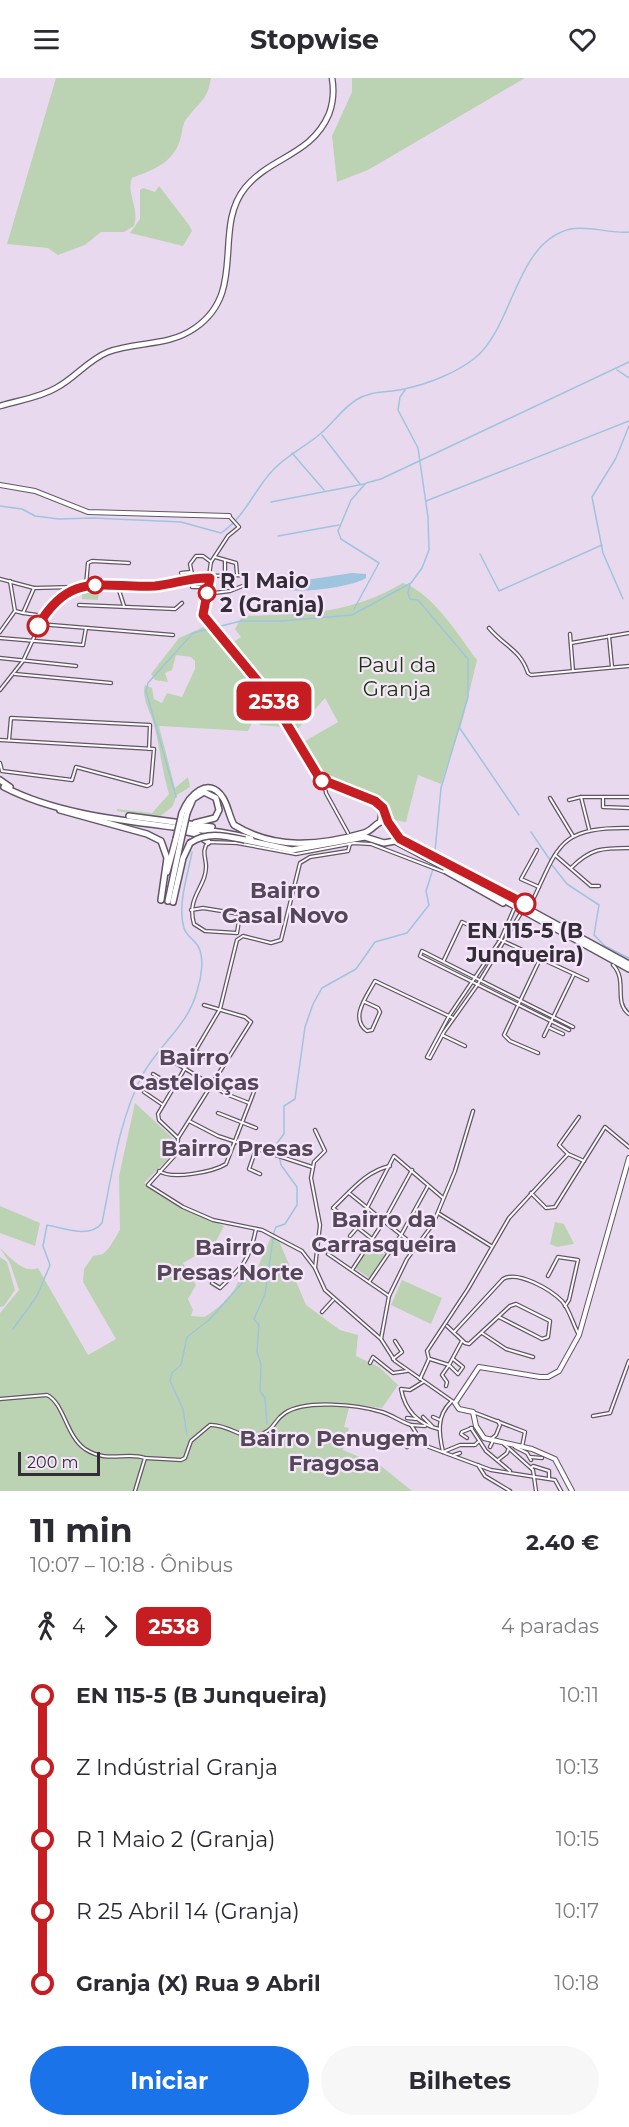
<!DOCTYPE html>
<html lang="pt">
<meta charset="utf-8">
<style>
:root{--surface:#fff;--page:#f7f7f7;--text:#2b2b33;--muted:#7c7c81;--accent:#1a73e8}
body{margin:0;font-family:Montserrat,sans-serif;background:var(--page);color:var(--text);height:100vh;display:flex;flex-direction:column;font-size:22px;white-space:nowrap}
*{box-sizing:border-box;margin:0}
p{font-size:20px;color:var(--muted)}
.icon{flex:none;width:33px;height:33px;fill:none;stroke:currentColor;stroke-width:2;stroke-linecap:round;stroke-linejoin:round}
.map{position:relative;height:1413px;overflow:hidden}
.panel{display:flex;flex-direction:column;background:var(--surface);flex:1}
.panel>*{flex:none}
.badge{padding:0 12px;border-radius:9px;font-size:21px;line-height:39px}
.scale{position:absolute;left:18px;bottom:15px;width:82px;box-sizing:border-box;padding-left:6px;border:3px solid #332d35;border-top:0;font-size:16px;line-height:21px;white-space:nowrap;color:#332d35;-webkit-text-stroke:4px #f6e6fb;paint-order:stroke}
.map>.badge{position:absolute;translate:-50% -50%;box-shadow:0 0 0 3px #fff}
.legs{display:flex;align-items:center;gap:9px;height:66px;padding:0 30px;font-size:20px}
.legs p{margin-inline-start:auto}
.overview{display:flex;align-items:center;justify-content:space-between;height:102px;padding:0 30px}
h1{font-size:33px;font-weight:700;line-height:45px}
.action{display:flex;gap:12px;margin-top:auto;padding:12px 30px}
.action a{flex:1;height:69px;border-radius:36px;background:var(--accent);color:#fff;font-size:24px;font-weight:700;line-height:69px;text-align:center}
.action a+a{background:var(--page);color:var(--text)}
ul{padding:0 30px;list-style:none}
li{display:flex;align-items:center;gap:21px;height:72px;font-size:22px}
li i{display:grid;place-items:center;width:9px;height:100%;margin:0 8px;background:currentColor}
li i::after{content:'';width:15px;height:15px;margin:-8px;border:4px solid;border-radius:50%;background:var(--surface)}
li p{margin-inline-start:auto}
li:first-child i{background:linear-gradient(#0000 50%,currentColor 0)}
li:last-child i{background:linear-gradient(currentColor 50%,#0000 0)}
header{display:flex;justify-content:space-between;align-items:center;height:78px;padding:0 30px;background:var(--surface);font-size:27px;font-weight:700}
.map>svg:first-child{display:block}
</style>
<header><svg class="icon" aria-label="menu" viewBox="0 0 24 24"><path d="M4 6h16M4 12h16M4 18h16"/></svg>Stopwise<svg class="icon" aria-label="heart" viewBox="0 0 24 24"><path d="M12 20l-8-8c-3-5 5-10 8-4 3-6 11-1 8 4z"/></svg></header>
<div class="map">
<svg width="629" height="1413" viewBox="0 0 629 1413">
<rect width="100%" height="100%" fill="#e9d9ee"/>
<!-- green -->
<g fill="#bcd3b3">
<path d="M56,0h155c-4,23 -10,22 -23,39 -7,7 -5,17 -9,26 -9,22 -27,27 -47,35 -6,15 8,31 2,48l-10,6h-23l-16,13 -27,10 -10,-7 -41,-4z"/>
<path d="M352,0h173l-157,92 -31,12 -5,-46 20,-44z"/>
<path d="M159,108l30,39 3,6 -9,15 -53,-13 10,-14v-29l3,-2 12,4z"/>
<path d="M403,505c30,10 55,52 74,77l-15,62 -21,62 -23,-9 -12,47 -13,-2 -5,-4 -12,-20 -55,-21 -21,-31 38,-22 -13,-24 -31,35 -18,-33 -47,-55 12,-8 -6,-8 7,-13c62,-2 106,-1 161,-33z"/>
<path d="M82,512l17,1 -1,9 -16,-1z"/>
<path d="M208,547l61,72 16,27 -2,3 -23,-2 -2,-5 -4,-1 -6,12 -89,-5 16,62 13,-11 2,10 -13,8 -5,12 -14,11 -41,-7v-2l35,4 17,-19c-7,-23 -9,-46 -15,-69 -3,-13 -13,-27 -9,-40l7,3 2,11 8,4 5,-10 15,4 13,-28v-8l-4,-4 -15,-2 -4,15 -7,3 3,9 -13,-2 -4,-6 28,-36z"/>
<path d="M135,1025l43,40 -4,10 -30,30 14,11 66,32 -10,19 -31,18 13,22 -8,14 5,11 -2,6 13,1c11,-5 30,-23 34,-35l18,-11 15,-34 8,4 27,64 34,25 18,5 -2,21 23,11 19,18 -16,23 -32,-4 -6,23 5,1 -6,22 38,16 31,25h-412v-178l19,-23 -9,-27 -10,-15c10,9 23,26 38,20l50,87 28,-16 -33,-57 1,-13 9,-13 10,-2 6,-6 11,-18 -1,-54z"/>
<path d="M0,1128l40,17 -5,23 -35,-13z"/>
<path d="M555,1144l9,2 10,20 -17,3 -7,-3z"/>
<path d="M370,1167l15,10 -16,23 -14,-10z"/>
<path d="M0,1179l7,5 8,28 -11,16 -4,1z"/>
<path d="M402,1202l40,18 -11,26 -40,-19z"/>
</g>
<!-- water -->
<path fill="#9fc4de" d="M352,495l14,1v4c-14,9 -67,16 -83,11l3,-6z"/>
<g fill="none" stroke-linecap="round" stroke-linejoin="round">
<!-- stream -->
<g stroke="#9fc4de" stroke-width="1.5">
<path d="M617,292l12,8"/>
<path d="M322,357l38,49"/>
<path d="M292,375l32,37"/>
<path d="M426,423l203,-80"/>
<path d="M271,424l93,-18"/>
<path d="M0,428l22,3 13,7 24,3 34,-1 88,4 40,11c24,-16 33,-43 52,-63 14,-15 32,-23 47,-36 13,-11 22,-25 36,-34 15,-10 32,-7 48,-11 24,-5 52,-16 71,-31 39,-32 40,-115 95,-129 20,-4 39,5 59,3"/>
<path d="M278,458l61,-11"/>
<path d="M480,476l19,37 103,-46"/>
<path d="M410,507l-2,8 2,6 8,1 50,59v38l-27,91 -6,63"/>
<path d="M623,521l-20,-46 -11,-56 24,-39 13,-32"/>
<path d="M354,531l25,-46 -38,-24 -3,-8 13,-31 15,-17 15,-4 248,-117"/>
<path d="M459,649l60,88"/>
<path d="M176,719l-30,-106 2,-8 45,-50 48,-12h41l70,-6 59,-32 11,-15 7,-18 -1,-33 -10,-69 -20,-38 2,-13 5,-7"/>
<path d="M531,754l19,28"/>
<path d="M552,787l15,19 32,21 -5,30 11,11 24,12"/>
<path d="M13,1251l24,-33 13,-31 -7,-19 4,-21c17,3 43,14 55,-2 10,-49 17,-104 41,-149 16,-29 46,-50 54,-83 4,-12 8,-33 1,-45 -4,-7 -12,-10 -14,-18 -7,-22 4,-54 8,-76"/>
<path d="M267,1346l-2,-26 -5,-7 1,-27 -4,-12 2,-27 -5,-6 11,-25 9,-62 2,-5 9,-3 12,-19v-18l-16,-22 -4,-22 7,-9v-28l11,-7 10,-72 8,-23 9,-16 34,-19 19,-27 32,-9 22,-28 -3,-14 7,-22"/>
<path d="M187,1357l-4,-26 -13,-28 2,-8 9,-8 6,-28 22,-17 36,-40 21,-12"/>
</g>
<defs>
<g id="street">
<path d="M215,479l21,6 1,11"/>
<path d="M225,482v15"/>
<path d="M211,484l-8,53 67,81 49,83 49,18 15,12 4,10"/>
<path d="M211,484l17,-26 11,-9 -10,-11"/>
<path d="M181,495l10,-1"/>
<path d="M0,501l34,9 40,-1"/>
<path d="M193,501l-3,-15 6,-8h7l8,6"/>
<path d="M10,503l5,30 8,2 11,-25"/>
<path d="M117,506l7,22"/>
<path d="M86,507l2,-22 4,-2 37,2"/>
<path d="M192,509h16"/>
<path d="M206,516l24,-3 15,-6v-10l-35,1"/>
<path d="M79,527l96,4 7,-6"/>
<path d="M23,535l21,3"/>
<path d="M39,546l134,11"/>
<path d="M489,550c16,19 31,21 39,45l3,2 98,-9"/>
<path d="M0,554l15,-21"/>
<path d="M570,556l3,37"/>
<path d="M609,558l3,31"/>
<path d="M0,560l83,7 3,-17"/>
<path d="M571,565l58,-10"/>
<path d="M0,580l76,8"/>
<path d="M15,596l96,9"/>
<path d="M0,612l23,-29 21,-45 32,-29 41,-3 36,2 56,-8"/>
<path d="M0,662l154,9 -3,35 -4,2 -71,-19 -4,13 -70,-9 -2,-8"/>
<path d="M9,662l2,-22 139,7 -1,24"/>
<path d="M324,704l2,11 22,40"/>
<path d="M581,719l8,32"/>
<path d="M603,719v10l26,1"/>
<path d="M550,720l23,38"/>
<path d="M569,722l12,-3h48"/>
<path d="M379,743l2,-15"/>
<path d="M537,772l-16,29 18,8"/>
<path d="M555,777l36,31h8"/>
<path d="M571,790c20,-20 31,-20 58,-20"/>
<path d="M530,828c29,-59 26,-79 99,-78"/>
<path d="M191,832l12,-2 37,6 -3,19 -32,-2 -11,-7c-8,-28 13,-37 12,-59 -1,-10 -4,-14 2,-23l29,1 59,11 58,-11 17,1 73,28"/>
<path d="M444,882l18,-38 125,58"/>
<path d="M613,887c15,15 0,37 16,49"/>
<path d="M365,924l13,6 2,4 -8,18 -5,1c-18,-13 0,-35 8,-50l78,37"/>
<path d="M204,927l41,12 6,5 -73,116 -1,15 -29,32 35,22 30,13 49,10 40,21 13,17 10,22 56,49 14,22 60,42"/>
<path d="M550,950l13,6"/>
<path d="M569,952l-149,-74 2,-5 151,76"/>
<path d="M442,957l23,11"/>
<path d="M544,958l30,-62"/>
<path d="M196,973l11,7"/>
<path d="M538,975l-28,-12 -6,-6 36,-76"/>
<path d="M430,980l-3,-1 22,-41 52,-77 13,-30"/>
<path d="M430,980l14,-26 34,-48 43,-71"/>
<path d="M171,982l55,34 23,9"/>
<path d="M153,996l21,13"/>
<path d="M144,1014l19,13"/>
<path d="M218,1035l38,15"/>
<path d="M189,1043l29,15 94,31"/>
<path d="M178,1060l-19,-18 -1,-6 62,-105 17,-69 6,-4 28,7 10,-3 19,-77 10,-6 38,-6 2,-7"/>
<path d="M256,1071l-7,20 11,5"/>
<path d="M568,1076l-9,-9 20,-28"/>
<path d="M159,1093c13,9 54,1 67,-7l29,-75 -1,-3 -12,-4"/>
<path d="M349,1115l67,54"/>
<path d="M531,1115l15,15 9,-1 50,-80 24,20"/>
<path d="M367,1130l27,-52 49,42"/>
<path d="M438,1135l53,33"/>
<path d="M350,1158l7,-8"/>
<path d="M372,1161l-39,-31c18,-17 33,-37 57,-42"/>
<path d="M371,1163l18,12"/>
<path d="M328,1176l61,42"/>
<path d="M315,1190l5,-43 -9,-47 3,-16 11,-11 -10,-21"/>
<path d="M352,1192l32,-49 28,-51"/>
<path d="M548,1198l10,-19 20,3 -9,40 -4,6"/>
<path d="M369,1204l32,-47 27,-49"/>
<path d="M212,1205l8,5c22,-21 30,-28 36,-59"/>
<path d="M322,1234l11,-12"/>
<path d="M447,1248l18,17 4,1 41,-38 6,-2 34,17 -2,16 -6,2 -43,-22"/>
<path d="M454,1254l49,-53c15,-9 48,11 59,22 8,9 11,24 17,34"/>
<path d="M482,1255l24,16 27,8"/>
<path d="M381,1261l8,-43 18,-37 26,-35 22,-53 18,-60"/>
<path d="M393,1281l9,-7 -7,-11"/>
<path d="M430,1281l19,6 13,-24"/>
<path d="M370,1285l3,-6 20,16 14,-2"/>
<path d="M420,1301l9,-20 -2,-8 41,-62 41,-71 59,-64 16,7"/>
<path d="M423,1304l-13,8 -9,-1c4,21 17,35 38,40"/>
<path d="M446,1308l1,-4 -5,-7 7,-10 9,9 5,-7 -10,-8"/>
<path d="M0,1321l47,-4c17,8 19,41 38,54 23,15 42,2 60,9l-10,33"/>
<path d="M473,1334l52,20 -3,15"/>
<path d="M593,1338l17,-3 19,-52"/>
<path d="M423,1339l9,9"/>
<path d="M433,1339l7,3"/>
<path d="M407,1340l9,1"/>
<path d="M425,1348l-14,-1 11,17 7,5 62,23 64,10 6,11"/>
<path d="M471,1350l15,23 24,20"/>
<path d="M467,1360l-6,-4 1,-2 10,-4"/>
<path d="M490,1362l6,-5 4,-10 -2,-4"/>
<path d="M504,1366l29,26 3,21"/>
<path d="M407,1369l12,-11"/>
<path d="M490,1369l3,-6"/>
<path d="M515,1369l12,6 4,7"/>
<path d="M443,1374c-4,-18 -7,-36 8,-50"/>
<path d="M443,1374l17,-7h15l3,-3"/>
<path d="M454,1377l6,-2"/>
<path d="M530,1379l12,1"/>
<path d="M145,1380l36,2 4,-2 6,-17 19,-16c17,-1 34,14 43,12 25,-7 18,-15 32,-24 21,-14 73,-8 97,-1 10,3 19,10 29,13"/>
<path d="M498,1382l9,-7 1,-3"/>
<path d="M478,1387l7,11 25,15"/>
<path d="M531,1390l2,-2 16,5v7"/>
</g>
<g id="secondary">
<path d="M0,407l35,6 53,21 141,4"/>
<path d="M572,1413l-17,-32 -23,-10 -48,-11 -8,-12 -3,-14 -14,-3 -4,-6 24,-36 61,10h8l11,-6 20,-36 50,-177"/>
</g>
<path id="primary" d="M0,328c19,-6 39,-8 56,-18 19,-10 32,-28 52,-36 29,-11 60,-5 87,-24 53,-36 17,-99 50,-140 26,-32 66,-32 84,-74 4,-11 5,-25 3,-36"/>
<g id="highway">
<path d="M0,702l10,7"/>
<path d="M4,709c50,26 113,33 169,40 27,3 52,4 78,12"/>
<path d="M60,732l87,24 14,7 6,17 -6,42"/>
<path d="M182,735c7,-17 26,-38 41,-15 5,8 6,18 11,27 41,25 85,21 130,8 10,-3 12,-13 24,-12l12,18 229,125"/>
<path d="M187,735l6,-14 11,-7 12,6 3,12 -4,8 -20,5"/>
<path d="M129,738l83,11"/>
<path d="M187,754l10,2 11,8"/>
<path d="M245,762l47,10 73,-13 19,6 11,-2 57,30"/>
<path d="M446,793l57,32"/>
<path d="M167,794l9,-33"/>
<path d="M502,821l127,70"/>
<path d="M168,823l13,-61"/>
<path d="M173,824l10,-44 7,-15"/>
</g>
</defs>
<!-- street casing -->
<use href="#street" stroke="#635567" stroke-width="4.5"/>
<!-- secondary casing -->
<use href="#secondary" stroke="#635567" stroke-width="6"/>
<!-- primary casing -->
<use href="#primary" stroke="#635567" stroke-width="7"/>
<!-- highway casing -->
<use href="#highway" stroke="#635567" stroke-width="8"/>
<!-- street -->
<use href="#street" stroke="#fff" stroke-width="2"/>
<!-- secondary -->
<use href="#secondary" stroke="#fff" stroke-width="4"/>
<!-- primary -->
<use href="#primary" stroke="#fff" stroke-width="4.5"/>
<!-- highway -->
<use href="#highway" stroke="#fff" stroke-width="5"/>
<defs>
<g id="highway-bridge">
<path d="M176,761l6,-26"/>
<path d="M181,762l6,-27"/>
<path d="M190,765c17,-12 36,-7 55,-3"/>
</g>
</defs>
<!-- highway-bridge casing -->
<use href="#highway-bridge" stroke="#635567" stroke-width="8" stroke-linecap="butt"/>
<!-- highway-bridge -->
<use href="#highway-bridge" stroke="#fff" stroke-width="5"/>
</g>
<g fill="none" stroke-linecap="round" stroke-linejoin="round">
<defs>
<path id="line-1" d="M38,548c33,-57 66,-37 117,-40 19,-2 36,-9 55,-8l-7,37 67,81 50,83 55,22 8,7 5,14 12,17 125,65"/>
</defs>
<!-- line-1 casing -->
<use href="#line-1" stroke="#fff" stroke-width="14"/>
<!-- line-1 -->
<use href="#line-1" stroke="#c61d23" stroke-width="9"/>
</g>
<!-- markers -->
<g fill="#fff" stroke="#c61d23" stroke-width="3">
<circle cx="95" cy="507" r="8"/>
<circle cx="207" cy="515" r="8"/>
<circle cx="38" cy="548" r="10"/>
<circle cx="322" cy="703" r="8"/>
<circle cx="525" cy="826" r="10"/>
</g>
<g text-anchor="middle" stroke-width="4.5" stroke-linejoin="round" paint-order="stroke">
<!-- stop labels -->
<g font-size="21" font-weight="bold" fill="#332d35" stroke="#f6e6fb" text-anchor="start">
<text x="220" y="510">R 1 Maio<tspan x="220" dy="24">2 (Granja)</tspan></text>
<text x="525" y="860" text-anchor="middle">EN 115-5 (B<tspan x="525" dy="24">Junqueira)</tspan></text>
</g>
<!-- park labels -->
<g font-size="21" fill="#173705" stroke="#f6e6fb">
<text x="397" y="594">Paul da<tspan x="397" dy="24">Granja</tspan></text>
</g>
<!-- neighbourhood labels -->
<g font-size="22" font-weight="bold" fill="#544758" stroke="#f6e6fb">
<text x="285" y="820">Bairro<tspan x="285" dy="25">Casal Novo</tspan></text>
<text x="194" y="987">Bairro<tspan x="194" dy="25">Casteloiças</tspan></text>
<text x="237" y="1078">Bairro Presas</text>
<text x="384" y="1149">Bairro da<tspan x="384" dy="25">Carrasqueira</tspan></text>
<text x="230" y="1177">Bairro<tspan x="230" dy="25">Presas Norte</tspan></text>
<text x="334" y="1368">Bairro Penugem<tspan x="334" dy="25">Fragosa</tspan></text>
</g>
</g>
</svg>
<div class="scale">200 m</div>
<b class="badge" style="left:274px;top:623px;background:#c61d23;color:#fff">2538</b>
</div>
<section class="panel">
<div class="overview"><div><h1>11 min</h1><p>10:07 – 10:18 · Ônibus</p></div><b>2.40 €</b></div>
<div class="legs"><svg class="icon" aria-label="walk" viewBox="0 0 24 24"><circle cx="13" cy="4" r="2"/><path d="M13 8l-2 6 4 7M11 14l-3 7M7 12l3-4h3l4 4"/></svg>4<svg class="icon" aria-label="forward" viewBox="0 0 24 24"><path d="M9 5l7 7-7 7"/></svg><b class="badge" style="background:#c61d23;color:#fff">2538</b><p>4 paradas</p></div>
<ul>
<li><i style="color:#c61d23"></i><b>EN 115-5 (B Junqueira)</b><p>10:11</p></li>
<li><i style="color:#c61d23"></i><span>Z Indústrial Granja</span><p>10:13</p></li>
<li><i style="color:#c61d23"></i><span>R 1 Maio 2 (Granja)</span><p>10:15</p></li>
<li><i style="color:#c61d23"></i><span>R 25 Abril 14 (Granja)</span><p>10:17</p></li>
<li><i style="color:#c61d23"></i><b>Granja (X) Rua 9 Abril</b><p>10:18</p></li>
</ul>
<div class="action"><a>Iniciar</a><a>Bilhetes</a></div>
</section>
